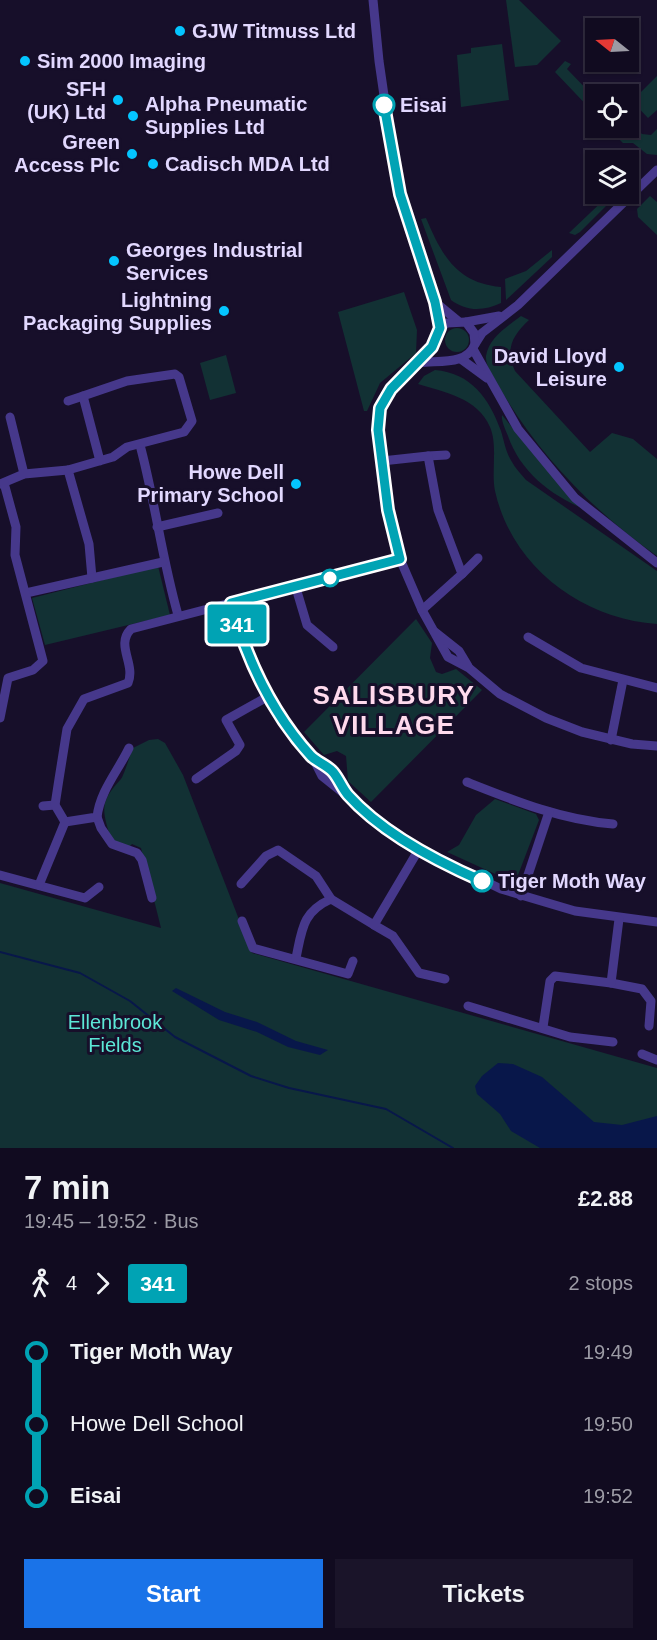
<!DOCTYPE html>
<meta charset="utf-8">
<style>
:root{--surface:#110b20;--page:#1a1429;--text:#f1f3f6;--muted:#9c9ba5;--line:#302b3e;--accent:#1a73e8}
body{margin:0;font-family:Arial,sans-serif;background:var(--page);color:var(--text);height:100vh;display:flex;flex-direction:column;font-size:22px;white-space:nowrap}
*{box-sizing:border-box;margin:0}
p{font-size:20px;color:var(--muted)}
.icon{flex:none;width:33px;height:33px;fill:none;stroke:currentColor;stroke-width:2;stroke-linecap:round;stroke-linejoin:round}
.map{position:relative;height:1148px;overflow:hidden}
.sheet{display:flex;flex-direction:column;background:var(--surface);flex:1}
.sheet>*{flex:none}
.badge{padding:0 12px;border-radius:4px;font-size:21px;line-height:39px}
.needle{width:39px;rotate:288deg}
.fabs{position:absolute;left:585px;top:18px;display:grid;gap:12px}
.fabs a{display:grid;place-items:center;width:54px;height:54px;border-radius:0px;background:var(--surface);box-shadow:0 2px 4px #0004,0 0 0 2px var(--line);font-size:30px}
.map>.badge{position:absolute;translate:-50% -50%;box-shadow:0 0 0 3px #fff}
.legs{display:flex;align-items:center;gap:9px;height:66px;padding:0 24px;font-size:20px}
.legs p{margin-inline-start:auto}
.overview{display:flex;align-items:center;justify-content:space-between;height:102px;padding:0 24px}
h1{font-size:33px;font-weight:700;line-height:45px}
.primary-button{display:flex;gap:12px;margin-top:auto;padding:12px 24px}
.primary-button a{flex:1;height:69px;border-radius:0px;background:var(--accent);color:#fff;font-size:24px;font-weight:700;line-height:69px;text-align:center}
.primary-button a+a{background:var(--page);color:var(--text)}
ul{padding:0 24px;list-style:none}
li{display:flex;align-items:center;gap:21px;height:72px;font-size:22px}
li i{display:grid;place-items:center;width:9px;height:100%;margin:0 8px;background:currentColor}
li i::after{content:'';width:15px;height:15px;margin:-8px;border:4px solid;border-radius:50%;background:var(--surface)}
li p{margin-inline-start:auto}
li:first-child i{background:linear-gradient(#0000 50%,currentColor 0)}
li:last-child i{background:linear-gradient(currentColor 50%,#0000 0)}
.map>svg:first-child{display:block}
</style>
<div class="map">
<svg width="657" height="1148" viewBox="0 0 657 1148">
<rect width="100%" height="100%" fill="#170f2a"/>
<!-- green -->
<g fill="#123134">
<path d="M506,0h13l42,41 -24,24 -22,2z"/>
<path d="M502,44l7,56 -48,7 -4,-52 14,-2v-5z"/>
<path d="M565,61l6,3 -4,5 28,29v16l-40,-42z"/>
<path d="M657,76v34l-9,8 -16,-17z"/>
<path d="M633,126l9,8 9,1 6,-6v26l-10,-1 -14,-11h-10l-15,-15h16l4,3z"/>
<path d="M610,194h8l-38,38 -5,3 -6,-2z"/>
<path d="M650,196l7,6v33l-19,-18 -1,-8z"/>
<path d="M426,218c16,38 31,65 75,69v16c-17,8 -34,9 -50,-3l-30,-81z"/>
<path d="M552,250v7l-46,43 -1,-21 21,-8z"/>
<path d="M404,292l13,38 -1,23 -36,30 -13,28h-3l-26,-99z"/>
<path d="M521,316l8,4c-17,16 -24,29 -14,51l75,81 22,-19 21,6 24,20v97c-64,-45 -120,-103 -159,-171 -4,-8 -13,-19 -12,-29 3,-19 21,-29 35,-40z"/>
<circle cx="457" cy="340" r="12"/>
<path d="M226,355l10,38 -26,7 -10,-37z"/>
<path d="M435,370c36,3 54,28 66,61 3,10 5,22 11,31 3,6 9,12 14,18l131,91v53c-75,-5 -145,-57 -162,-133 -4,-20 3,-45 -5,-64 -12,-29 -46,-35 -72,-43l6,-8z"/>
<path d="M502,415l55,67 27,27c-34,-14 -64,-38 -76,-73 -3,-7 -7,-16 -6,-21z"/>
<path d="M158,566l12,49 -125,30 -13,-47z"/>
<path d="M416,619l16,24 -2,15 6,14 6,2 14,-5 26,21 -111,112 -23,-21 -2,-25 -9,-5 -13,4 -20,-23z"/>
<path d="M158,739l7,4 18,32 69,178 405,115v80h-657v-265l161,45 -20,-80 -9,-4 -3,3 -18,-7c-9,-31 -12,-37 10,-61 3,-4 9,-24 12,-31l16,-8z"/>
<path d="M495,799l41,15 3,6 -24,63 -68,-31 12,-7 17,-30z"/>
</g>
<!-- water -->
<g fill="#08174a">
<path d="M176,988l49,24 32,10 39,19 32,9 -8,5 -32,-8 -31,-15 -38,-12 -47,-29z"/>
<path d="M498,1063l15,1 29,13 52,45 28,3 35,-9v32h-117l-29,-17 -11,-17 -23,-20 -2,-8 7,-10z"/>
</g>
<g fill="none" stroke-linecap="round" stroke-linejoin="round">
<!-- stream -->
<path stroke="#08174a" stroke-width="2" d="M0,952l80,21 50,28 45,36 76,39 38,12 97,21 67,39"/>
<!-- minor -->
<g stroke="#46388b" stroke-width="9">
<path d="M373,0l6,61 17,117 13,51 26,73 5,26"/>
<path d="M435,302l23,19"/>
<path d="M466,322l33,-6"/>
<path d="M475,344l7,-11 36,-28 139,-135"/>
<path d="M473,349l45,80 57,69 82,65"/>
<path d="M461,359l26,19"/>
<path d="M419,363c18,-3 48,3 56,-19l-1,-11 -8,-11 -19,1 -7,5 -8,19 -41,42 -11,19 -2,23 10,79 12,49 22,51 26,47 21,11 31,26 46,24 36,14 50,12 25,2"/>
<path d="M68,401l15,-5"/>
<path d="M10,417l14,57"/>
<path d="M140,445c15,56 22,114 38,170"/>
<path d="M428,456l18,-1"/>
<path d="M382,461l46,-5 10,54 24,64 -40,36"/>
<path d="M68,470l21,74 3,34"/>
<path d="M0,484l24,-10 44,-4 45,-13 14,-10 57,-15 8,-11 -13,-44 -4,-3 -48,7 -44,15 17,65"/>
<path d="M157,527l61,-14"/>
<path d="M462,574l16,-16"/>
<path d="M296,588l11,37 26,22"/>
<path d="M26,593l137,-31"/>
<path d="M231,603l9,31 27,63 46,61 9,18 50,40 47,33 82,40 74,22 82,11"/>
<path d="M435,632l24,19 9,15"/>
<path d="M528,637l53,31 76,20"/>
<path d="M0,718l8,-40 25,-8 10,-9 -28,-106 1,-28 -12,-44"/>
<path d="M611,740l12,-60"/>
<path d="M314,759l18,12 14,21"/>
<path d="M196,779l40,-28 4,-6 -14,-25 41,-23"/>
<path d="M467,782c48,19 95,38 146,42"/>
<path d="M43,806l12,-1"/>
<path d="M97,817l4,11 11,16 25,9 5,7 10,38"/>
<path d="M65,822l32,-5c3,-26 21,-46 32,-69"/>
<path d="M0,875l85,23 14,-11"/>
<path d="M241,884l25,-28 12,-6 38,26 15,23"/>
<path d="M39,885l26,-63 -10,-17 4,-26 8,-50 17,-30 44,-16c8,-19 -13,-38 3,-54l269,-70"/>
<path d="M521,896l28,-84"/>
<path d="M242,921l11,27 95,26 5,-13"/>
<path d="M374,925l19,11 26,37 26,6"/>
<path d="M296,958c6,-28 6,-46 35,-59l43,26 45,-76"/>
<path d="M611,983l31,6 9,12 -2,25"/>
<path d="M468,1006l102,31 43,5"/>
<path d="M543,1027l7,-46 5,-5 56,7 8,-64"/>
<path d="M642,1054l15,6"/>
</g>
</g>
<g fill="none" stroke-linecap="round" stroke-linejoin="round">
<defs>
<path id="line-1" d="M384,105l16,89 35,108 5,26 -8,19 -41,42 -11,19 -2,22 10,80 12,49 -169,44c16,57 40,109 80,153 6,6 16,9 22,16 6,7 9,16 15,23 34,38 88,66 134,86"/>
</defs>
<!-- line-1 casing -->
<use href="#line-1" stroke="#fff" stroke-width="14"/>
<!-- line-1 -->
<use href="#line-1" stroke="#00a3b4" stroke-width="9"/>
</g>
<!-- markers -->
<g fill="#04c5ff" stroke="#170f2a" stroke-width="2">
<circle cx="180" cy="31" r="6"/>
<circle cx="25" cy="61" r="6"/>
<circle cx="118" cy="100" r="6"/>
<circle cx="133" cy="116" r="6"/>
<circle cx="132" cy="154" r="6"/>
<circle cx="153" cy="164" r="6"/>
<circle cx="114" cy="261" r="6"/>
<circle cx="224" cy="311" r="6"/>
<circle cx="619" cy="367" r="6"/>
<circle cx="296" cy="484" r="6"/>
</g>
<g fill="#fff" stroke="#00a3b4" stroke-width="3">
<circle cx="384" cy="105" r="10"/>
<circle cx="330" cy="578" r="8"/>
<circle cx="482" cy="881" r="10"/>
</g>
<g text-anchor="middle" stroke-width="6" stroke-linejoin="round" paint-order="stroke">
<!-- poi labels -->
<g font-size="20" font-weight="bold" fill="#e2d8ff" stroke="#170f2a" text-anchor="start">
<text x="192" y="38">GJW Titmuss Ltd</text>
<text x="37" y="68">Sim 2000 Imaging</text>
<text x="106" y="96" text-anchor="end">SFH<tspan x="106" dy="23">(UK) Ltd</tspan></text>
<text x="145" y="111">Alpha Pneumatic<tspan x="145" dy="23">Supplies Ltd</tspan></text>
<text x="120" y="149" text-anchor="end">Green<tspan x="120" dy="23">Access Plc</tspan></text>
<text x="165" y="171">Cadisch MDA Ltd</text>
<text x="126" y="257">Georges Industrial<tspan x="126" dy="23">Services</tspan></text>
<text x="212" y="307" text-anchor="end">Lightning<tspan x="212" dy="23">Packaging Supplies</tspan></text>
<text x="607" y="363" text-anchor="end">David Lloyd<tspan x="607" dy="23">Leisure</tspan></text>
<text x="284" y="479" text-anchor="end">Howe Dell<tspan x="284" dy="23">Primary School</tspan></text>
</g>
<!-- stop labels -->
<g font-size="20" font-weight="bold" fill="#e2d8ff" stroke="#170f2a" text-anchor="start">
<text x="400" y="112">Eisai</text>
<text x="498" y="888">Tiger Moth Way</text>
</g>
<!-- park labels -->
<g font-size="20" fill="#5ce7d6" stroke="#170f2a">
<text x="115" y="1029">Ellenbrook<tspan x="115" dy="23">Fields</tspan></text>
</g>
<!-- district labels -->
<g font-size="26" font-weight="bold" letter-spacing="1.5" fill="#ffdaed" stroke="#170f2a">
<text x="394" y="704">SALISBURY<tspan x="394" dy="30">VILLAGE</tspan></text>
</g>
</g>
</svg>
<div class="fabs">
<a><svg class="needle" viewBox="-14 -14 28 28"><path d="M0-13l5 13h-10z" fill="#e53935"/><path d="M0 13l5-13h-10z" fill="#9c9ba5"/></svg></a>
<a><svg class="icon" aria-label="locate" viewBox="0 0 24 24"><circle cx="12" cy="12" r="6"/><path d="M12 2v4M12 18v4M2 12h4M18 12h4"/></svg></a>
<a><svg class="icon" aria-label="layers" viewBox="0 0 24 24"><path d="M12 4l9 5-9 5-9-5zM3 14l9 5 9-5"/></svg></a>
</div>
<b class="badge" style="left:237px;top:624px;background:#00a3b4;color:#fff">341</b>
</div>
<section class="sheet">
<div class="overview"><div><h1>7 min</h1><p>19:45 – 19:52 · Bus</p></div><b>£2.88</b></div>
<div class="legs"><svg class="icon" aria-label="walk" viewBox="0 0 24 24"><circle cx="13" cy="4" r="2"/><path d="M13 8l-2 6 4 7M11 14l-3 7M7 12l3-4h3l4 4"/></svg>4<svg class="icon" aria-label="forward" viewBox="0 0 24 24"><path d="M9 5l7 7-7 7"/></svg><b class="badge" style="background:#00a3b4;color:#fff">341</b><p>2 stops</p></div>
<ul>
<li><i style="color:#00a3b4"></i><b>Tiger Moth Way</b><p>19:49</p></li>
<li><i style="color:#00a3b4"></i><span>Howe Dell School</span><p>19:50</p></li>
<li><i style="color:#00a3b4"></i><b>Eisai</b><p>19:52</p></li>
</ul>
<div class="primary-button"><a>Start</a><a>Tickets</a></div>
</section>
